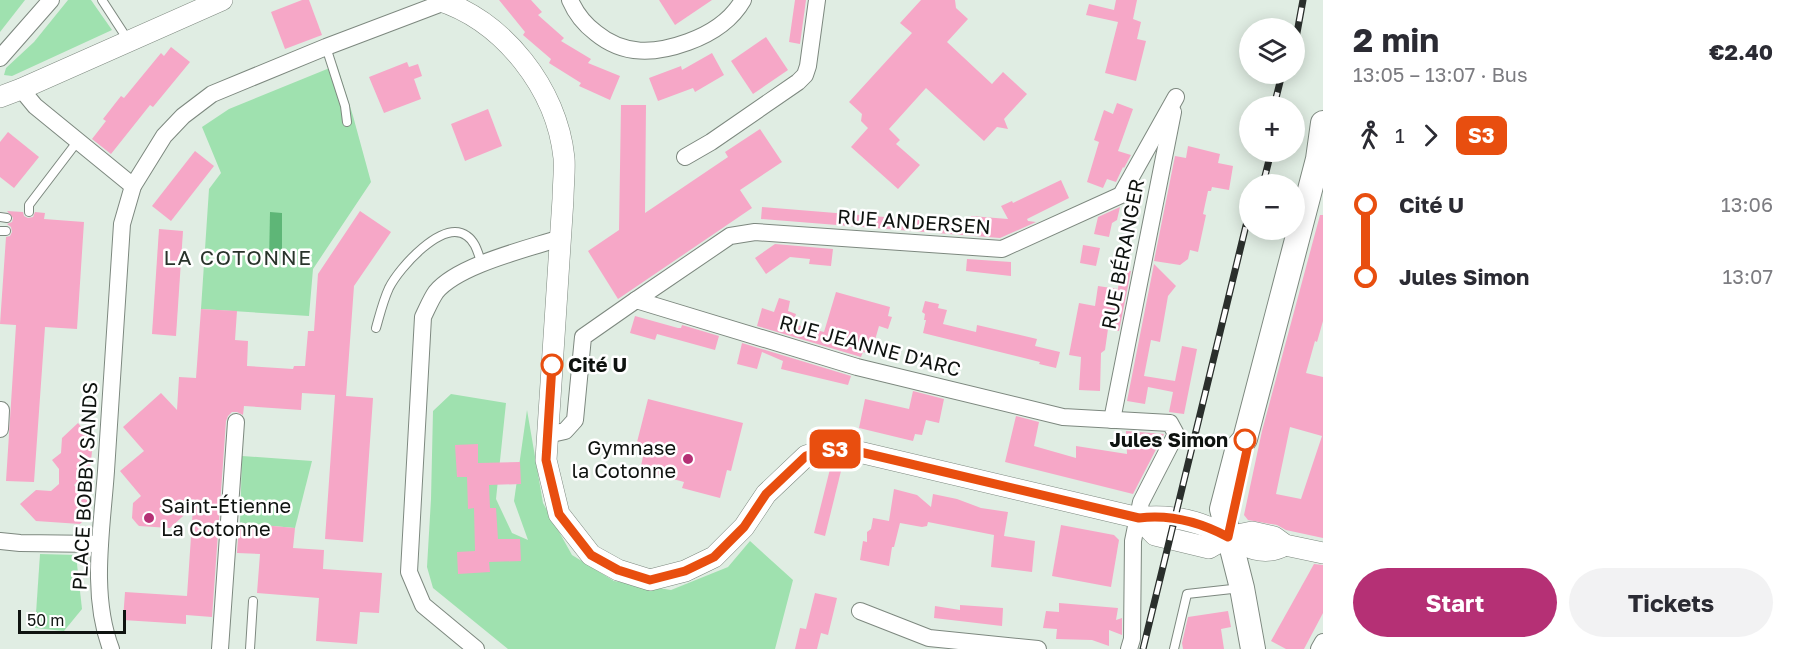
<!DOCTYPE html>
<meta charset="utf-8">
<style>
:root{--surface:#fff;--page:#f2f2f3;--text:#2b2b33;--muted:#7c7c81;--accent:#b53075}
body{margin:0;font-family:"Golos Text",sans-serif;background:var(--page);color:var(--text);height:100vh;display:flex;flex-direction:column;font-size:22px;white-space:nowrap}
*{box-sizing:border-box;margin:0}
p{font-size:20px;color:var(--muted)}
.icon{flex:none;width:33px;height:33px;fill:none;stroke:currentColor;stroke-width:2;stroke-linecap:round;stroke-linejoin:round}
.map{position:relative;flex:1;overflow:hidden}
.side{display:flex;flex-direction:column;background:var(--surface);width:480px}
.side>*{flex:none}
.badge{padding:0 12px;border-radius:9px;font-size:21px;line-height:39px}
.controls{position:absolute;left:1239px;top:18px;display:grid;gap:12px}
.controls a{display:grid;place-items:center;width:66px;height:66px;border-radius:50%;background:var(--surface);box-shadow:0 3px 15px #0003;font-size:30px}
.scale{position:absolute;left:18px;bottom:15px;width:108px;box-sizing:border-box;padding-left:6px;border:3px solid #0f1310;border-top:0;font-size:16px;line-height:21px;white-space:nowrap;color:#0f1310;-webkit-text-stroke:4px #fff;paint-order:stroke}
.map>.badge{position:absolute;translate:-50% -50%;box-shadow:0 0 0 3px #fff}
.legs{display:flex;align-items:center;gap:9px;height:66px;padding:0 30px;font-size:20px}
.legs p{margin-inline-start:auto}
.head{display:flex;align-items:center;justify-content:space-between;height:102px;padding:0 30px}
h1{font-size:33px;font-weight:700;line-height:45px}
.primary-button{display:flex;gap:12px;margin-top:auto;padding:12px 30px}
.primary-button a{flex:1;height:69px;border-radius:36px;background:var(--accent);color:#fff;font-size:24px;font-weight:700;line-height:69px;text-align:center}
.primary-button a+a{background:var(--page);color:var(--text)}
ul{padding:0 30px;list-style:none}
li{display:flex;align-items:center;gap:21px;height:72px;font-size:22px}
li i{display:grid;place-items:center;width:9px;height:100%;margin:0 8px;background:currentColor}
li i::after{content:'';width:15px;height:15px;margin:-8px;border:4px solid;border-radius:50%;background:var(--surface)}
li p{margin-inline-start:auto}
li:first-child i{background:linear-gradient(#0000 50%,currentColor 0)}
li:last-child i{background:linear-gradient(currentColor 50%,#0000 0)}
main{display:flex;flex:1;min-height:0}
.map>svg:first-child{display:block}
</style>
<main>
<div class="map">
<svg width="1323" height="649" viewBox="0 0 1323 649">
<rect width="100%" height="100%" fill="#e0ede3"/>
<!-- green -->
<g fill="#9fe1af">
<path d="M0,0h25l-25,32z"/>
<path d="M68,0h23l21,30 -100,46 -8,-1 2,-7 28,-26z"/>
<path d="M337,65l16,51 18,66 -58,87 -4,47 -108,-7 8,-120 12,-16 -19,-46 27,-18z"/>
<path d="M451,394l55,9 -10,96 16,34 16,7 -14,-39 13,-91 16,93 29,52 42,26 57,9 57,-23 22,-26 43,39 -18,69h-267l-75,-61 -6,-21 4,-68 2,-88z"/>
<path d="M242,456l70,5 -17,67 -55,-5z"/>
<path d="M40,554l36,1 6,54 -18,22 -29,-3z"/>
</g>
<!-- water -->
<path fill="#5eb677" d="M270,212l12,1v51l-13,-1z"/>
<!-- building -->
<g fill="#f6a7c7" fill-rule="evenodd">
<path d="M302,0h7l13,35 -37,14 -14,-37z"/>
<path d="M499,0h32l11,12 -4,3 26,23 -3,3 30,18 -3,4 32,13 -10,24 -31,-14 2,-3 -32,-20 2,-4 -28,-24 2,-3z"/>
<path d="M659,0h53l-37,25z"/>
<path d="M795,0h11l-6,44 -11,-2z"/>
<path d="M921,0h34l1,8 12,11 -21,23 45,42 11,-12 24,22 -23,25 4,10 -11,-2 -13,14 -58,-53 -37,41 11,11 -4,4 24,21 -22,24 -47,-42 17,-19 -7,-7 1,-7 -13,-12 63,-69 -12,-10z"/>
<path d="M1116,0h21l-4,19 8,3 -4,17 9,2 -10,40 -31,-8 13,-51 -32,-7 3,-11 25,6z"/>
<path d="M766,37l22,33 -35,24 -22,-33z"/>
<path d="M171,47l19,15 -37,45 -3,-2 -39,49 -19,-15 14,-18 -3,-2 18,-23 3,2 37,-45 3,3z"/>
<path d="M712,53l12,22 -29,17 -2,-4 -35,13 -9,-23 32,-12 1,4z"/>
<path d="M407,62l2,5 9,-3 4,12 -8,3 7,20 -37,14 -15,-36z"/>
<path d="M1117,103l16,6 -15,42 13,4 -7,13 -1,-1 -7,15 -9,-3 -4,9 -16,-6 12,-40 -5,-2 10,-30 9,4z"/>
<path d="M621,105h25l-1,108 83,-56 -3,-5 35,-23 22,33 -42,28 12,18 -134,91 -30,-48 31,-21z"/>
<path d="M488,109l14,37 -37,15 -14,-37z"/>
<path d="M8,132l31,25 -25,31 -14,-11v-35z"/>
<path d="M1188,146l32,8 -2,9 15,3 -4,24 -17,-3 -1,4h-3l-5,23 3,1 -8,37 -8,-2 -2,9 -8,6 -26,-4 21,-105 11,2z"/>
<path d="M195,151l19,15 -43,55 -19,-15z"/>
<path d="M1061,180l8,18 -42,21 1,2 8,1 -36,16 -239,-19 1,-12 209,17v-8l37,3 -7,-13 11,-5 1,2z"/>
<path d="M1120,207l-3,13 -5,3 -3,14 -15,-3 4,-17z"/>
<path d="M7,211l16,1 1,4 4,2 5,-1 2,-5 10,1 -1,6 40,3 -7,107 -32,-2 -11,155 -28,-1 10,-156 -16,-1 6,-87 4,-1 2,-4 -1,-5 -4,-3 5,-2 1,-4z"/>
<path d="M360,211l31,21 -37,54 -8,110 27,2 -10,144 -38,-3 10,-144 -33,-2 -1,17 -57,-4 -1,9 -6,-3h-5l-4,4 -2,5 -14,196 -26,-2v9l-63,-4 2,-28 62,4 6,-89 -23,21 -31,-2 -2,-2 -5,-6 1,-15 8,-7 -21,-25 24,-20 -21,-24 38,-34 16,17 2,-33 17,1 5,-69 36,2 -2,29 13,1 -1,25 46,3 1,-3h11l3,-35h6l4,-57z"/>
<path d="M1320,215h3v106l-6,21 -2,-1 -9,32 17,4v161l-37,-8 -9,-5 -29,-5 -4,-5 18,-84zM1290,427l32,9 -21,63 -25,-5z"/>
<path d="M159,229l24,2 -7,105 -24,-2z"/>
<path d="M775,244l58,5 -2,17 -22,-2 1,-5 -20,-2 -24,17 -11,-16z"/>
<path d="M1083,245l17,3 -4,18 -16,-3z"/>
<path d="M967,259l44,3v14l-45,-5z"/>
<path d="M1154,264l22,22 -8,10 -8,46 -9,-2 -7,36 31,5 7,-35 15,3 -13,65 -15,-2 4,-20 -25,-5 -3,17 -18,-3z"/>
<path d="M1120,270l11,1 -12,60 -11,-2 -3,21 -4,3 -1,38 -21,-1 2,-33 -12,-2 10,-52 16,3 3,-20 20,3z"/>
<path d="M836,292l54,15 -2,9 4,1 -4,12 -9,-3 -8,28 -8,-2 -2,5 -104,-31 5,-18 12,4 5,-14 11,3 -2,10 8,3 -3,10 31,8z"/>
<path d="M925,301l14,3 -1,4 9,2 -4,14 33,8 1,-7 60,14 -2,7 25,6 -4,16 -17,-4 1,-2 -117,-29 3,-13h-2l1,-6 -3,-2z"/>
<path d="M635,316l43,12h3l1,-3 37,11 -4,14 -58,-16 -2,6 -25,-7z"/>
<path d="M742,343l109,33 -3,9 -67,-16 2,-8 -21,-9 -5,17 -20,-5z"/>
<path d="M913,391l31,8 -5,24 -13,-3 -4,15 -7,-1 -2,7 -54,-13 6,-29 44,10z"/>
<path d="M648,399l95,24 -12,48 -4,-1 -7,28 -38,-10 2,-6 -44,-12 5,-22 -9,-2z"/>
<path d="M1016,416l23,6 -5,24 42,12v-12l51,8 -1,-23 38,3 -31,60 -128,-32z"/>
<path d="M78,423l15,18 -3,30 -16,14 14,16v15l-8,8 -44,-3 -16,-17 16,-14 15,1 8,-7v-15l-7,-9 9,-7 1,-15z"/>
<path d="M478,444v19l42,-1 1,22 -32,1 1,23h6l2,31h22l1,22 -32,1 1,10 -32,2 -1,-22 18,-1 -1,-43 -6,1 -1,-32h-10l-2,-32z"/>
<path d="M830,469l11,2 -16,65 -11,-3z"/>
<path d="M894,489l23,6 14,12 2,-13 24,5 24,9 27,4 -4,24 31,5 -3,31 -41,-5 3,-32 -66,-13 -1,4 -5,1 -22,-4 -6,24h-2l-3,19 -29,-6 3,-19 4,1v-10l4,-3 2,-11 16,3z"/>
<path d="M239,523l56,5 -2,20 31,2 -1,19 59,4 -3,40 -19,-1 -3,32 -41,-3 3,-43 -62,-5 3,-39 -23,-1z"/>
<path d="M1061,525l53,10 5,5 -8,47 -59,-11z"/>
<path d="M1314,564l9,1v48l-19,36h-18l-15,-8z"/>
<path d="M815,593l22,5 -9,37 -7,-2 -4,16h-22l5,-21 6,1z"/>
<path d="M1059,603l59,5 -2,12 6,-2v17l-13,-5v16l-17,-6 -36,-1 1,-10 -14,-1 3,-17 13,1z"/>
<path d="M960,605l43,3 -1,18 -68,-8 1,-12 25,4z"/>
<path d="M1228,611l3,16 -10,2 3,20h-41l-1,-6 6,-26z"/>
</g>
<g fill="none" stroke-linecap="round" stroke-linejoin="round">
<defs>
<g id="service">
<path d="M102,0l26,40"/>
<path d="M326,47l19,59 2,16"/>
<path d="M29,212v-7l48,-63"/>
<path d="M0,217l7,1"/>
<path d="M0,231h6"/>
<path d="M376,328c4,-14 7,-27 13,-40 10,-20 54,-70 78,-52 9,6 11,18 15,28"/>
<path d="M250,649l3,-48"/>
<path d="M1174,649l13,-55 54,-6"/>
</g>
<g id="minor">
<path d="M570,0c6,14 14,24 26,33 28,23 59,21 92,9 22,-8 43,-21 55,-42"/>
<path d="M0,58l51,-58"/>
<path d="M21,89l14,17 98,80"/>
<path d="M685,157l26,-15 87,-60 7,-7 3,-9 9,-66"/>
<path d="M636,300l94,-64 25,-4 247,17 119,-54 55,-98"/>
<path d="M1112,420l61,-308"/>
<path d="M0,429l1,-19"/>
<path d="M547,435l18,-4 10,-11 8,-83 53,-37 221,67 206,50 107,6 6,11 -35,68 -8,39 -1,98 -3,10"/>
<path d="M0,541l20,2 80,1"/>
<path d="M860,611l69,27 109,11"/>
<path d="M111,649c-21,-55 -9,-120 -5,-178 5,-82 10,-164 16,-247l11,-38 31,-50 19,-20 29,-22 114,-47 124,-47"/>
<path d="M220,649l16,-227"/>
<path d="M476,649l-53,-44 -14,-33 14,-255c4,-8 8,-18 13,-25 22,-27 91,-43 124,-54"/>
<path d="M1319,649l4,-7"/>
</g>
<g id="tertiary">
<path d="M438,0c66,21 119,89 126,158 1,13 -1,28 -1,41l-17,261 13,54 32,41 27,15 32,10 35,-9 29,-14 30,-30 22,-33 40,-38 21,-7 32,3 280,66c22,-3 48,0 69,9 25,11 50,34 77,18"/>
<path d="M0,97l21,-8 201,-89"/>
<path d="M1139,518l16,17 54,13 19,-11 24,-5 22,5 11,8 38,8"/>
</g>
<path id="secondary" d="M1253,649l-11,-61 -20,-79 16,-62 7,-8 73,-280 5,-36"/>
</defs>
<!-- service casing -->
<use href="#service" stroke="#7d887f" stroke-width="10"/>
<!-- minor casing -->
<use href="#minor" stroke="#7d887f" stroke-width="18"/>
<!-- tertiary casing -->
<use href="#tertiary" stroke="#7d887f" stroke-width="22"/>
<!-- secondary casing -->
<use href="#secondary" stroke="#7d887f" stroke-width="26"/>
<!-- service -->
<use href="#service" stroke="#fff" stroke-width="8"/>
<!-- minor -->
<use href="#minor" stroke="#fff" stroke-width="16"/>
<!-- tertiary -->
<use href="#tertiary" stroke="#fff" stroke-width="21"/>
<!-- secondary -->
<use href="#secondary" stroke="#fff" stroke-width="24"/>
<defs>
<g id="rail">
<path d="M1294,49l9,-49"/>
<path d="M1274,106l8,-32"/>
<path d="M1263,184l8,-32"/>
<path d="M1143,649l107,-440"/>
</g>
</defs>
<!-- rail casing -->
<use href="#rail" stroke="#2a2f2c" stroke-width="7"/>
<!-- rail -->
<use href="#rail" stroke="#fff" stroke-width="4.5" stroke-dasharray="14" stroke-linecap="butt"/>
</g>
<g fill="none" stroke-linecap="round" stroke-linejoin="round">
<defs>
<path id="line-1" d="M552,365l-6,95 13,54 32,41 27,15 32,10 35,-9 29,-14 30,-30 22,-33 40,-38 21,-7 33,3 279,66c32,-4 61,4 89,19l19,-87 -2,-10"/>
</defs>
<!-- line-1 casing -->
<use href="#line-1" stroke="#fff" stroke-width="14"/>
<!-- line-1 -->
<use href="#line-1" stroke="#e84e0f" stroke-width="9"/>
</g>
<!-- markers -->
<g fill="#fff" stroke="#e84e0f" stroke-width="3">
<circle cx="552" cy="365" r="10"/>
<circle cx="1245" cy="440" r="10"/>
</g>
<g fill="#b53075" stroke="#fff" stroke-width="2">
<circle cx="688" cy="459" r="6"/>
<circle cx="149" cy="518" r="6"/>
</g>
<g text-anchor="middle" stroke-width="5" stroke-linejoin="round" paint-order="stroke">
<!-- street labels -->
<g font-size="20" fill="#0f1310" stroke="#fff">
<text transform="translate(914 222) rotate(4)" y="7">RUE ANDERSEN</text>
<text transform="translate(1123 254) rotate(-79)" y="7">RUE BÉRANGER</text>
<text transform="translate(870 346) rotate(15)" y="7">RUE JEANNE D'ARC</text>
<text transform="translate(85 486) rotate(-87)" y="7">PLACE BOBBY SANDS</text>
</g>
<!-- stop labels -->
<g font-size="20" font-weight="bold" fill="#0f1310" stroke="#fff" text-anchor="start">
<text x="568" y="372">Cité U</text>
<text x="1228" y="447" text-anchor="end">Jules Simon</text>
</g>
<!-- poi labels -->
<g font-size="20" fill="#0f1310" stroke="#fff" text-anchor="end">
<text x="676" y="455">Gymnase<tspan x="676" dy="23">la Cotonne</tspan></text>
<text x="161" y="513" text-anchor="start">Saint-Étienne<tspan x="161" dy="23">La Cotonne</tspan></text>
</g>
<!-- neighbourhood labels -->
<g font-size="21" letter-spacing="1.5" fill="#29332b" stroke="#fff">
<text x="238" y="265">LA COTONNE</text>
</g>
</g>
</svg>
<div class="controls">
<a><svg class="icon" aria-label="layers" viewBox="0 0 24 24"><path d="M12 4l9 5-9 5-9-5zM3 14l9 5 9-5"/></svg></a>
<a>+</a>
<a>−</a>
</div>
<div class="scale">50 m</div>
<b class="badge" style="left:835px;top:449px;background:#e84e0f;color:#fff">S3</b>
</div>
<section class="side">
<div class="head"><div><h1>2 min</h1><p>13:05 – 13:07 · Bus</p></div><b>€2.40</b></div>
<div class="legs"><svg class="icon" aria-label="walk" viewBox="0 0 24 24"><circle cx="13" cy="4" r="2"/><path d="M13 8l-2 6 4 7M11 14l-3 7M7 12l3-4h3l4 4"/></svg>1<svg class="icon" aria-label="forward" viewBox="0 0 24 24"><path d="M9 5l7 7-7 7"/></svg><b class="badge" style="background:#e84e0f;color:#fff">S3</b></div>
<ul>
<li><i style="color:#e84e0f"></i><b>Cité U</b><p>13:06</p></li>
<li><i style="color:#e84e0f"></i><b>Jules Simon</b><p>13:07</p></li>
</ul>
<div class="primary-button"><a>Start</a><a>Tickets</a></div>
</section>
</main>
